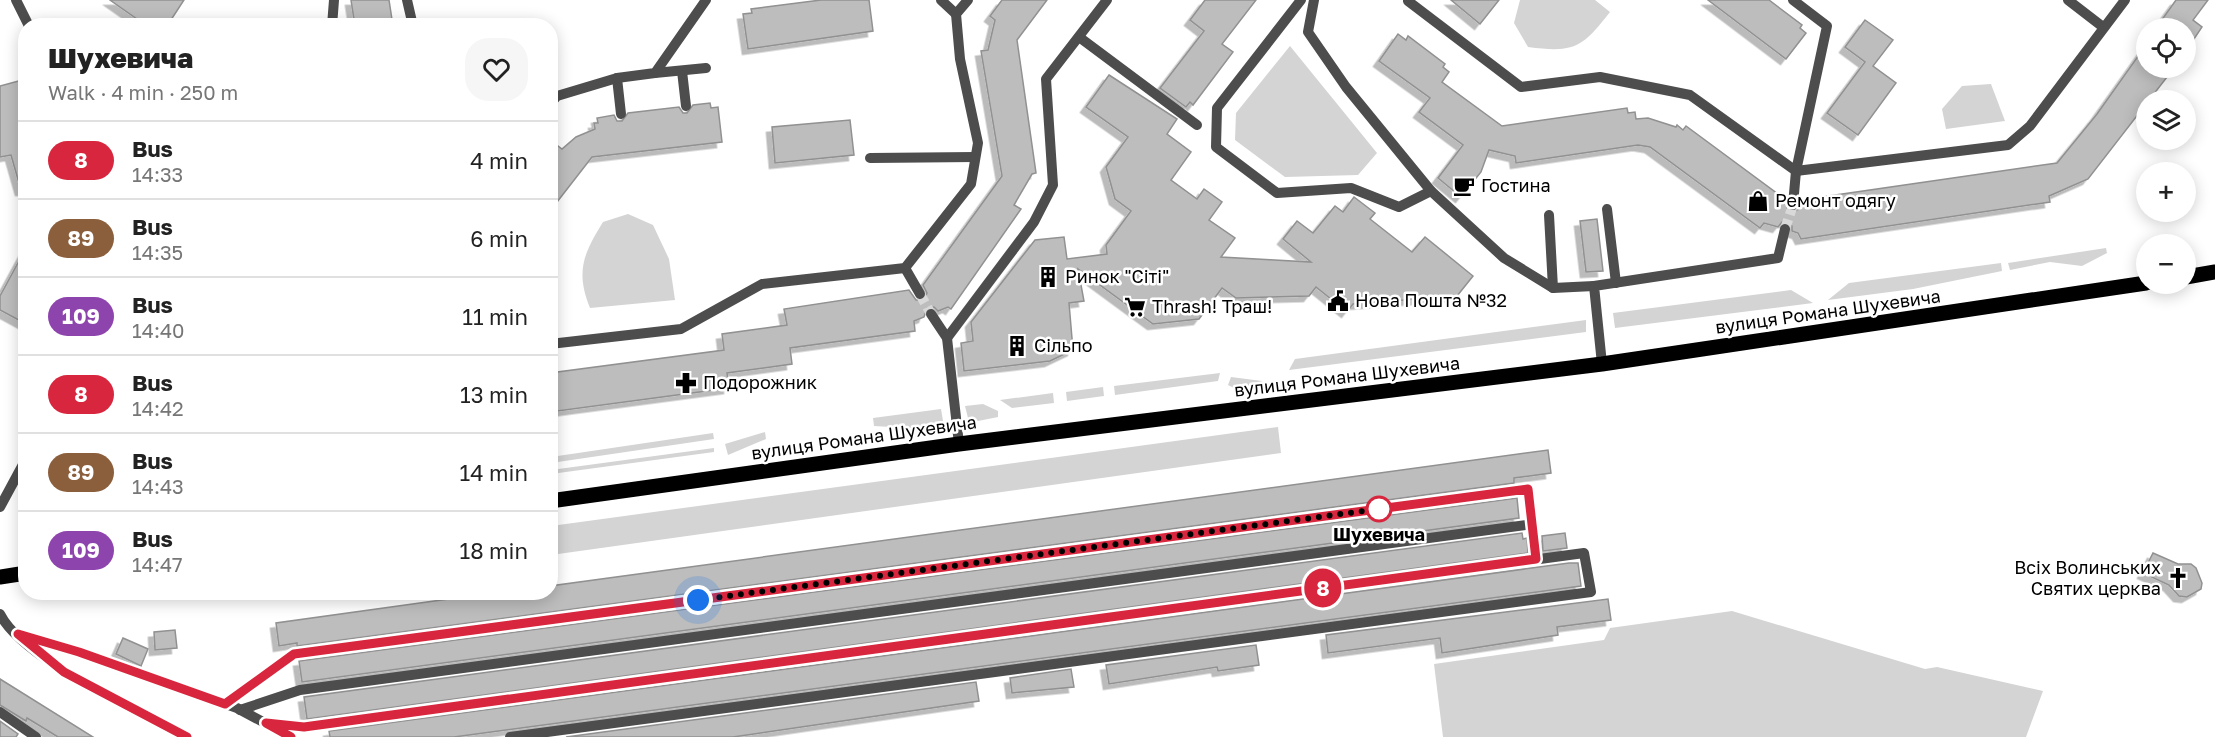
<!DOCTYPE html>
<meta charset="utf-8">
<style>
:root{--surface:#fff;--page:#f6f6f6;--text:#222;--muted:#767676;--line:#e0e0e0}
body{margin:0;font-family:"Golos Text",sans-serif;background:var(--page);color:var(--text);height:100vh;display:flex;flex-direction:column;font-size:22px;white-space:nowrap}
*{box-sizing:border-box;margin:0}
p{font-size:20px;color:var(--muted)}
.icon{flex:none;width:33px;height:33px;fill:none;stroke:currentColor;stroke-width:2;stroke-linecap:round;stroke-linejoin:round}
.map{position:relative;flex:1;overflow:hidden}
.drawer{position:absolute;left:18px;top:18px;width:540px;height:582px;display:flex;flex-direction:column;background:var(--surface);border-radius:24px;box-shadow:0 3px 15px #0003}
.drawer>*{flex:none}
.badge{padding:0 12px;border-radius:20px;font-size:21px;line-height:39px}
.controls{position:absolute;left:2136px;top:18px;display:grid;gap:12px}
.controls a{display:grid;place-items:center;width:60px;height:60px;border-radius:50%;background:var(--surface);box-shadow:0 3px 15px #0003;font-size:30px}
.you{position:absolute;width:30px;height:30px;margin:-15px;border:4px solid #fff;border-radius:50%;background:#1a73e8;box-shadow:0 0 0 9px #1a73e833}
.map>.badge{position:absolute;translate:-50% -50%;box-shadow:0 0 0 3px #fff}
.round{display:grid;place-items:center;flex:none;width:63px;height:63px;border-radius:24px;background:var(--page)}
.summary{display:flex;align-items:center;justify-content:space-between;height:102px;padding:0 30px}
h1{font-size:28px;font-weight:800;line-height:45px}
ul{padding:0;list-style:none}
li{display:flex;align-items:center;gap:18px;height:78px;padding:0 30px;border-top:2px solid var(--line)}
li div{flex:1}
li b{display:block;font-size:22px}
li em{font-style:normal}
li .badge{min-width:66px;font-weight:700;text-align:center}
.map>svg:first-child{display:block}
</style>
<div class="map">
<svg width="2215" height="737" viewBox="0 0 2215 737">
<defs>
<filter id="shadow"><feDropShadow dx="-5.5" dy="5.5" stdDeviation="0" flood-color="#0004"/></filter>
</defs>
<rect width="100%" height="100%" fill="#fff"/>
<!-- green -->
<g fill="#d4d4d4">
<path d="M1520,0h75l15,12c-28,36 -36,41 -82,35l-14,-24z"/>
<path d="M1290,46l87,107 -19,22 -73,2 -50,-37 1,-27z"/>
<path d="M1991,84l14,37 -59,8 -4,-20 20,-23z"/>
<path d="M628,214l25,11 16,34 6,41 -85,8c-15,-37 -6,-55 13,-86z"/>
<path d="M2106,248l1,5 -25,13 -32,-4 -40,8 -2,-7z"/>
<path d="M2001,263l1,8 -89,18 -85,11 21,-17z"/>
<path d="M1791,290l22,13 -198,25 -2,-15z"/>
<path d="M1586,320v12l-297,38 6,-11z"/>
<path d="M1220,373l-2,8 -103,14 -1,-9z"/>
<path d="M1231,377l31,4 -1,4 -27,3 -6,-3z"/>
<path d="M1103,387l1,9 -37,5 -1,-9z"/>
<path d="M1053,393l1,10 -42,5 -12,-8z"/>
<path d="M983,404l15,7v6l-20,4 -10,-3 -3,-12z"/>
<path d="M941,409l2,12 -17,8 -52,-3 -1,-8z"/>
<path d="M1278,427l3,26 -730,102v-29z"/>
<path d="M765,432l1,7 -38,16 -3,-11z"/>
<path d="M713,433l1,6 -163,24v-6z"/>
<path d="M714,448v4l-163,22v-4z"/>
<path d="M1732,611l193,58 12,-2 106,24 -17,46h-583l-9,-73 170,-24 6,-12z"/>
</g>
<!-- building -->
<g fill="#bdbdbd" stroke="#919191" stroke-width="1.5" filter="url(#shadow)">
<path d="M110,0h74l-17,26h-20z"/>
<path d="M351,0h38l4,26h-38z"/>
<path d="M821,0h48l4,31 -125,18 -5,-35 9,-1 -1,-4z"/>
<path d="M1002,0h45l-30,40 19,133 -4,1 -18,31 7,4 -70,100 -3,-2 -10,4 -4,-4 -7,1 -3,9 -10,4 1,10 -125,17 2,16 -65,9 2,15 -179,24v-39l174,-23 -2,-16 65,-9 -3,-16 125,-19 7,10h8l3,-7 -4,-8 79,-109 -21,-125 7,-1 7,-30 -5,-4z"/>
<path d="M1205,0h51l-34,44 11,8 -40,53 -3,-3 -4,5 -26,-19 44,-57 -14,-11z"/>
<path d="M1451,0h48l-19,24z"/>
<path d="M1708,0h61l33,25 -2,3 6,5 -20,26z"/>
<path d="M2176,0h32l-15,20 9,7 -16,24v-23h-30z"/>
<path d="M1865,20l28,20 -20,26 23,17 -38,52 -31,-22 38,-51 -20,-15z"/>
<path d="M1398,34l8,6 2,-4 37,28 -2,3 6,5 -7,10 60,44 125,-18 1,5 7,-1 1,7 12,-1 28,9 1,-2 6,5 3,-4 100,74 1,9 6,3 6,-3 2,-9 256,-37 40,-49 49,-69v23h28l-86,111 -39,17 1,6 -249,37 -3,-6 -6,-2v-5l-5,-4h-5l-4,5 -14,-4 -4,5 -110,-81 -12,-2 -122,18 -1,-7 -26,-6 -8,22 -20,25 -23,-19 25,-33 -44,-33 11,-14 -51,-37z"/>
<path d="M1109,75l68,44 -10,15 24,18 -20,28 26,19 7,-10 18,13 -13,18 26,18 -14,19 90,5 -28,-23 14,-18 16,12 22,-27 8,6 11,-15 21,16 -5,6 42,33 13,-15 48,39 -16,20 -104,8 -6,8 -31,-25 -7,9 -73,2 -14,-10 -23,31 -46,5 -75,-55 6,32 -15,2 4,47 -23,11 -86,10 -3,-28 12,-2 -2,-19 64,-82 29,-3 3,22 40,-5 -1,-9 25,-34 -16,-12 -9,-32 22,-30 -42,-30z"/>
<path d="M26,79v111h-5l-10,-35 -11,2v-71z"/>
<path d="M710,103l1,5 7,-1 4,35 -130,15 -42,54v-56l8,-9 4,3 14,-12 19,-8 -1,-6h4l-1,-5 17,-3 3,6h5l6,-8 51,-6 4,6h4l6,-8z"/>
<path d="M850,120l4,35 -79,8 -3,-36z"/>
<path d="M1597,219l6,52 -17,1 -6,-51z"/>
<path d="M26,248v76l-26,-14v-14z"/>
<path d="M1548,450l3,23 -37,5v5l-1217,163v-3l-18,3 -3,-23 223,-31h51v-6z"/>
<path d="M1517,498l2,20 -1217,164 -3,-21z"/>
<path d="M1522,533l1,6 4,-1 1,15 -1221,166 -3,-22z"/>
<path d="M1565,533l2,15 -24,3 -1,-15z"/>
<path d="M2153,553l25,11h13l5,4 6,15 -1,6 -14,8 -8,-1 -10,-11 -26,-12z"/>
<path d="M1569,563h9l3,23 -1127,151h-124l-1,-6z"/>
<path d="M1608,599l3,21 -54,7 1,8 -116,18 -2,-15 -112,15 -2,-18z"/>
<path d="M175,630l2,18 -22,2 -1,-18z"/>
<path d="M123,638l25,11 -7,17 -25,-12z"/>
<path d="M1256,645l3,20 -41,6 -1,-4 -108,17 -3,-19z"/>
<path d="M1071,669l3,18 -62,6 -2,-15z"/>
<path d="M0,679l93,58h-35l-31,-19 -1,3 -26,-16z"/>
<path d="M976,682l3,19 -246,36h-167z"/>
<path d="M0,721l18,13 -2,3h-16z"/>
</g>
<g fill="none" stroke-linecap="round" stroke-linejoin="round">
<!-- minor-tunnel -->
<g stroke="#d9d9d9" stroke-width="10" stroke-dasharray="10 5" stroke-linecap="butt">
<path d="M1785,229l8,-24"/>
<path d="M920,294l11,20"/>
</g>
<!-- minor -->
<g stroke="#4d4d4d" stroke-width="10">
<path d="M16,0l13,26"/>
<path d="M407,0l6,26"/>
<path d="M941,0l15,14"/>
<path d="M1301,0l-84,108 -1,39 61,46 74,-5 48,19 32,-16"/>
<path d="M1314,0l-6,32 38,55 85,104 73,67 49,30 41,-2"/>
<path d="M1793,0l34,26 -31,145 -3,34"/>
<path d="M2068,0l35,27"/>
<path d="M1408,1l113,86 79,-10 90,18 106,76 212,-26 22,-19 95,-126"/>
<path d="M332,26l2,-26"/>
<path d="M1079,37l118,88"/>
<path d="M682,71l4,35"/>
<path d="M655,73l51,-5"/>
<path d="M617,78l4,36"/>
<path d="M550,104l7,-8 60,-18 38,-5 51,-73"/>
<path d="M870,158l105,-1"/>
<path d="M1607,209l9,74"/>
<path d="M1549,215l4,73"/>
<path d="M905,268l15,26"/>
<path d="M931,314l16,24 12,106"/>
<path d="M947,338l87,-116 19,-37 -7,-106 61,-79"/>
<path d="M550,344l131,-15 81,-45 143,-16 66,-84 7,-41 -18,-84 -4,-45 12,-14"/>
<path d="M1602,364l-8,-78 184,-28 7,-29"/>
<path d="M0,507l26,-48"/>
<path d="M0,614c22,45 141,99 187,123"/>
<path d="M17,635l62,17 158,56 54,29"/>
<path d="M225,704l69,-50 1234,-165 5,35"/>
<path d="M240,710l60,-20 1233,-166 3,35"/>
<path d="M0,712l36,25"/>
<path d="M266,723l38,4 1280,-174 7,39 -1081,145"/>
</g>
<!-- major -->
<g stroke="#000" stroke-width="15">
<path d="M2186,277l29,-5"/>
<path d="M550,501l409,-57 643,-80 544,-81"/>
<path d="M0,577l26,-4"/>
</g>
</g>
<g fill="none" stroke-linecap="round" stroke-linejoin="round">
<defs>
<path id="line" d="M187,737l-123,-65 -46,-38 61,18 146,52 69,-50 1234,-165 8,70 -1232,168 -38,-4 25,14"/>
</defs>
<!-- line casing -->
<use href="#line" stroke="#fff" stroke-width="14"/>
<!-- line -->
<use href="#line" stroke="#d7263d" stroke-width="9"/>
<!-- walk -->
<path stroke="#000" stroke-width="6" stroke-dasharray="0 10.8" d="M698,600l688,-92 -7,1"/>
</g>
<!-- icons -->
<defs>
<symbol id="cafe-bare" viewBox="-9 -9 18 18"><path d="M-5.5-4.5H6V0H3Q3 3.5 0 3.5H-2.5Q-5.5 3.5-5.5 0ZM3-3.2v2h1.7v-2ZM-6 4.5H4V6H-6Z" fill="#000" stroke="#fff" stroke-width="2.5" paint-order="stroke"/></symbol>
<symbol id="shop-bare" viewBox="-9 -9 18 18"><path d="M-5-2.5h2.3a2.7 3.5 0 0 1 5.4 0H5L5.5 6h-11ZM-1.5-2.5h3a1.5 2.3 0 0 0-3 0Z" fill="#000" stroke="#fff" stroke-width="2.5" paint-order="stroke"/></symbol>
<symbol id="building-bare" viewBox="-9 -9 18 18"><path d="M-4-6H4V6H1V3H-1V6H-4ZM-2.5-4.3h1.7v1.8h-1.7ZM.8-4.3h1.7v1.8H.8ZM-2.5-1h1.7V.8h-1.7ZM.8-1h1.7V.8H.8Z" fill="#000" stroke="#fff" stroke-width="2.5" paint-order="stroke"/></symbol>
<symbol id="civic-bare" viewBox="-9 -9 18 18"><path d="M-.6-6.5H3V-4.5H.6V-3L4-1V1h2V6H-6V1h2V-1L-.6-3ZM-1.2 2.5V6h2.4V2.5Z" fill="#000" stroke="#fff" stroke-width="2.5" paint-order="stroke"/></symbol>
<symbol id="supermarket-bare" viewBox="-9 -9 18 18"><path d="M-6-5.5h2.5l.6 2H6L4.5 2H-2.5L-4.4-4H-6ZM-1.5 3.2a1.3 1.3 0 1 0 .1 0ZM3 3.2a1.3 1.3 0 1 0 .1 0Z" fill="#000" stroke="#fff" stroke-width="2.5" paint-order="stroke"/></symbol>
<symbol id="pharmacy-bare" viewBox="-9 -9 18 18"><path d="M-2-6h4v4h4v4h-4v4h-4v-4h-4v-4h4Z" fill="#000" stroke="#fff" stroke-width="2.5" paint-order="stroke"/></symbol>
<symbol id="church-bare" viewBox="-9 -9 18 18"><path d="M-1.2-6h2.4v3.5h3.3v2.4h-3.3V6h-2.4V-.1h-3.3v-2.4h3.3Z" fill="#000" stroke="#fff" stroke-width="2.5" paint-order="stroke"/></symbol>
</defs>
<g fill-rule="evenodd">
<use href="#cafe-bare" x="1449" y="171" width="30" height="30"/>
<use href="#shop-bare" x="1743" y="186" width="30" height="30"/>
<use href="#building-bare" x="1033" y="262" width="30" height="30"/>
<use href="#civic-bare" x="1323" y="286" width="30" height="30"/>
<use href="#supermarket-bare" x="1120" y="292" width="30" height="30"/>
<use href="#building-bare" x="1002" y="331" width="30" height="30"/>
<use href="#pharmacy-bare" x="671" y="368" width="30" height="30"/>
<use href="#church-bare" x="2163" y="563" width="30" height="30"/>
</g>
<!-- markers -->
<circle fill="#fff" stroke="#d7263d" stroke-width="3" cx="1379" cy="509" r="12"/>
<g text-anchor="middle" stroke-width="5" stroke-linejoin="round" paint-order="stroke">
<!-- poi labels -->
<g font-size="18" fill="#000" stroke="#fff" text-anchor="start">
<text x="1481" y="192">Гостина</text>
<text x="1775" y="207">Ремонт одягу</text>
<text x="1065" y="283">Ринок "Сіті"</text>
<text x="1355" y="307">Нова Пошта №32</text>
<text x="1152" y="313">Thrash! Траш!</text>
<text x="1034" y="352">Сільпо</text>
<text x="703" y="389">Подорожник</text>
<text x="2161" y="574" text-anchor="end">Всіх Волинських<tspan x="2161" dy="21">Святих церква</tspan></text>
</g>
<!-- street labels -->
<g font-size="18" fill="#000" stroke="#fff">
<text transform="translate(1828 312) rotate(-8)" y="6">вулиця Романа Шухевича</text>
<text transform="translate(1347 377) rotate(-7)" y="6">вулиця Романа Шухевича</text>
<text transform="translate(864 438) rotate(-8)" y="6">вулиця Романа Шухевича</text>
</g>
<!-- stop labels -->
<g font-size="18" font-weight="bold" fill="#000" stroke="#fff">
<text x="1379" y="541">Шухевича</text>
</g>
</g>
</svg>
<div class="controls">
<a><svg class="icon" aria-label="locate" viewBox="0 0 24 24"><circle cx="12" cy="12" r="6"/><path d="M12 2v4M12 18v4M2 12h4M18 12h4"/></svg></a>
<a><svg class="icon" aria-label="layers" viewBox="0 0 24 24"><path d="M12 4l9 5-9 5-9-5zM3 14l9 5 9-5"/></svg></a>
<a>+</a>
<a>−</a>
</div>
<div class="you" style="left:698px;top:600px"></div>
<b class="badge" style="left:1323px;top:588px;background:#d7263d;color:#fff">8</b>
<section class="drawer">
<div class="summary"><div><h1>Шухевича</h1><p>Walk · 4 min · 250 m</p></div><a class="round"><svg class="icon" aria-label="heart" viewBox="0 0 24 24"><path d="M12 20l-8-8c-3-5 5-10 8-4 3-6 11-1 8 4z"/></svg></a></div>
<ul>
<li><span class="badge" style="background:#d7263d;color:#fff">8</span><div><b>Bus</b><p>14:33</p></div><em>4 min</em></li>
<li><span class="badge" style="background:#8b5e3c;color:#fff">89</span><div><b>Bus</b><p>14:35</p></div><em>6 min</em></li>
<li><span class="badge" style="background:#8e44ad;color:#fff">109</span><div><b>Bus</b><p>14:40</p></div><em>11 min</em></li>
<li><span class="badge" style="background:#d7263d;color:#fff">8</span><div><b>Bus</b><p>14:42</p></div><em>13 min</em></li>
<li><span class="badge" style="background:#8b5e3c;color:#fff">89</span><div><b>Bus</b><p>14:43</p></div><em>14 min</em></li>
<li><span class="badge" style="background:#8e44ad;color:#fff">109</span><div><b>Bus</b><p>14:47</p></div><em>18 min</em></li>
</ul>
</section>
</div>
